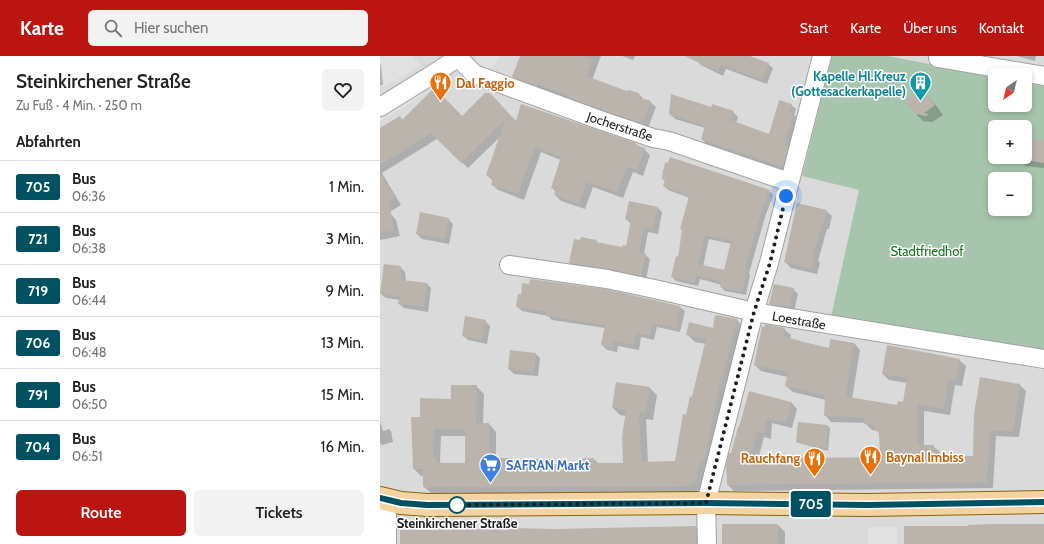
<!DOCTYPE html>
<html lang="de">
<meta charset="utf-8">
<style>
:root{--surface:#fff;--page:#f2f2f2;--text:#222;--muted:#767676;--line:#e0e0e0;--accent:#ba1511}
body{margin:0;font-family:Cabin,sans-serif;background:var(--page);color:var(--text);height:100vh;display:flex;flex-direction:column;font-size:15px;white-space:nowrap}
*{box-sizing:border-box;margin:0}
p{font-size:13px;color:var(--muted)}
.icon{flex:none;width:22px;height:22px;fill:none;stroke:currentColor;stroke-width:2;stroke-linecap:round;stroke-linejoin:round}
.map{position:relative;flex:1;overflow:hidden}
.side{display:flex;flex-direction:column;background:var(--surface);width:380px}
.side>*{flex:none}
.badge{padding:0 8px;border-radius:3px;font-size:14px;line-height:26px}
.needle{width:26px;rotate:215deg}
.buttons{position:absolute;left:608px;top:12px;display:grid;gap:8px}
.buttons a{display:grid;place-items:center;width:44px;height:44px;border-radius:6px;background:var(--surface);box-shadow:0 2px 6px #0003;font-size:20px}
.you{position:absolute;width:20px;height:20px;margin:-10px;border:3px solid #fff;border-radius:50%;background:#1a73e8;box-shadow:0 0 0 6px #1a73e833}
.map>.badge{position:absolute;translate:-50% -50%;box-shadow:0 0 0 2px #fff}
h2{padding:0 16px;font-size:15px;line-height:36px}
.round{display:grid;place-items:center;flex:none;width:42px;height:42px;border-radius:6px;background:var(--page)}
.headline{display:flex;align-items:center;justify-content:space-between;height:68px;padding:0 16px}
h1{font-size:19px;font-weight:600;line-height:30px}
.action{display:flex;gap:8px;margin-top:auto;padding:8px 16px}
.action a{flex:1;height:46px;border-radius:6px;background:var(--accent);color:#fff;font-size:16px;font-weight:600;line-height:46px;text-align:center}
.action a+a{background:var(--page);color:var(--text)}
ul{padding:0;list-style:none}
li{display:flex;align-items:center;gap:12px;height:52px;padding:0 16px;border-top:1px solid var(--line)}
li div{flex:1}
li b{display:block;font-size:15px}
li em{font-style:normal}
li .badge{min-width:44px;font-weight:700;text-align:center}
header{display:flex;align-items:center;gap:24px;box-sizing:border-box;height:56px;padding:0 20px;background:var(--accent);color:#fff}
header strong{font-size:19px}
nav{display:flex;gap:22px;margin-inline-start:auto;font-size:14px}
.search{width:280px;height:36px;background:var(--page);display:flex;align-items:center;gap:10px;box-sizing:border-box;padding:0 14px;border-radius:6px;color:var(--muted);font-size:15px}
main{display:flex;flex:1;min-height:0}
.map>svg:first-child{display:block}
</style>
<header>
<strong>Karte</strong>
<div class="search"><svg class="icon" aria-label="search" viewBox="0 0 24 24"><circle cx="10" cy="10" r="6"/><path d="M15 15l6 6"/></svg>Hier suchen</div>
<nav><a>Start</a><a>Karte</a><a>Über uns</a><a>Kontakt</a></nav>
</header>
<main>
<section class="side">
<div class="headline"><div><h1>Steinkirchener Straße</h1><p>Zu Fuß · 4 Min. · 250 m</p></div><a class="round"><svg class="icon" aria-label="heart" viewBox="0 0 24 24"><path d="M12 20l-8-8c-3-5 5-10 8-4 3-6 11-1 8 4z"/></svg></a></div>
<h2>Abfahrten</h2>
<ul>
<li><span class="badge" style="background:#005262;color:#fff">705</span><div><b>Bus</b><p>06:36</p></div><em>1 Min.</em></li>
<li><span class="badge" style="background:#005262;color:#fff">721</span><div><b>Bus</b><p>06:38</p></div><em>3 Min.</em></li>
<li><span class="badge" style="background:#005262;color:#fff">719</span><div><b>Bus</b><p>06:44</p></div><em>9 Min.</em></li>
<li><span class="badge" style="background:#005262;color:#fff">706</span><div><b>Bus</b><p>06:48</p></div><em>13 Min.</em></li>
<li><span class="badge" style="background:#005262;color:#fff">791</span><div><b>Bus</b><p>06:50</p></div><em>15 Min.</em></li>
<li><span class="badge" style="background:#005262;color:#fff">704</span><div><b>Bus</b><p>06:51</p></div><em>16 Min.</em></li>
</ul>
<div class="action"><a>Route</a><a>Tickets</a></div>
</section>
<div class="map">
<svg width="664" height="488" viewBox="0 0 664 488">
<rect width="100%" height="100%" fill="#eeebe4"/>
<!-- residential -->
<path fill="#dbdada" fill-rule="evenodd" d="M0,0h664v488h-664zM615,19h30v30h-30zM615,71h30v30h-30zM615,123h30v30h-30z"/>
<!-- cemetery -->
<path fill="#a7c5ac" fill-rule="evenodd" d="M452,0h56l107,21v28h30v-22l19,3v265l-213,-34 28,-127 -57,-14zM615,71h30v30h-30zM615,123h30v30h-30z"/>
<!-- parking -->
<g fill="#e1e1e1">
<path d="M0,0h33l7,9 -16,11 -24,12z"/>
<path d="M96,0h24l-14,18 -10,-10z"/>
<path d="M40,35l3,4 -43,26v-6z"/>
<rect x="488" y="471" width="29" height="17"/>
</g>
<!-- shadow -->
<g fill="#0003" fill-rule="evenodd">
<path d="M141,0h80l-9,24 36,13v-2l11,3 5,6 6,2 6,5 -8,21 -72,-25 -2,-2 -32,-12v1l-24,-8 -5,-6z"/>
<path d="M242,0h13l-2,4z"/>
<path d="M318,0h49l21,8 5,4 -6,16 -41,-15 -3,7 -22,-11 -5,-5z"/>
<path d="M637,0h19l-1,5z"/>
<path d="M0,8l1,1 2,20h-3z"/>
<path d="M105,38l32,28 119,22 8,5 6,6 -7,21 -10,-4 -10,26 -30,-11 -8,22 -24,-8 -6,-6 1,-3 -4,-4 9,-28 -20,-8 -17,48 -26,-10 -6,-6 1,-3 -6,-6 13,-38 -32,31 -31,-29 -55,34 19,32 -13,8h2l6,7 4,16 -20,4v-111l19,-12 4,3 59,-2z"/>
<path d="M546,38l9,10 8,11 -11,7 -9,-1 -7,-7 11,2 1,-2 -12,-3v2l-2,-2z"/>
<path d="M411,49l5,4 -2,6 4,4 -11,52 -81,-27 -4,-5 3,-11 -30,-9 -5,-5 42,-5 21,3 5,5 -2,6 33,12z"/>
<path d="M645,83l19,2v27l-18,-2 -7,-8v-1h6z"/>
<path d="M283,123l106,12 4,4 -8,22 -16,56 1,2 -4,20 -21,-4 -4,-4 1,-2 -22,-6 -2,7 -22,-5 -4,-4 6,-19 12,-60 -22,-8 -4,-4 2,-4zM329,183l23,5 -7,27 -22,-5z"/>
<path d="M278,152l4,4 -4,22 -10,-2 -4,22 6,5 -4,21 -71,-13 -5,-4 26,-22 3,3 24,4 4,-1 4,-23 -5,-5z"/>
<path d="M446,155l6,5 -3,13h-2l-9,32 2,2 -3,11 -26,-6 -6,-6z"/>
<path d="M68,163l5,5 -4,20 -27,-5 -5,-5z"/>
<path d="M20,211l5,5 1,9 21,3 4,4 -3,24 -24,-4 -5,-4 1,-4 -14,-2 -5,-4z"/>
<path d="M413,233l5,5 -4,17 -19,-3 -4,-4z"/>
<path d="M225,234l75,17 5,4 -5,21 -23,-5 -3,13 -13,-3 -2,13 -21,-4 -1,6 -10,-2 -5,-5 3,-17 -53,-8 -4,-4 -26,-5 -5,-5z"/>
<path d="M336,260l21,4 7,8 -41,163 -6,-1v3l-265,1 -8,-7v-11h-3l-7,-7 7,-51 55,-32 8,8 -1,30h6l7,8v27h15l5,5h21l14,-4 5,5 24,-1 14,-5 5,5h25l2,-48 -6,-1 -7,-7 37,-20 7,7 -4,25 -7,-1 2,44 27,-1 31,-118 -11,-2 -8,-8 27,-5zM61,380h25v28h-24l-2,-2z"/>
<path d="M105,265l5,5 -3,18 -19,-4 -5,-4z"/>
<path d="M404,273l7,6 -1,4 39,10 25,-6 6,7 -8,49 46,7 6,-3 3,-20 -18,-3 -6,-6 76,-14 7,6 -4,20 -7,-1 -5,30 -26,-4v35h9l7,6v5h34l1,-43 45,-29 6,6 -7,46 -23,-1 -3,52 -259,3 -6,-6 4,-30 7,-27 52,-26 6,7 -5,19 -20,-5 -1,16 -7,-2 -6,23 123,-2 -1,-24 -3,-3 -5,-1 -7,-7 -34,-1 -6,-7 1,-15 -33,-8 -7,-6 2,-9 -27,-6 -6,-6z"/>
<path d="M156,298l4,4 -2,18 -24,-2 -5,-5z"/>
<path d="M0,365l3,10 6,-2 2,2 2,11 -11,3 -2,-2z"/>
<path d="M448,370l2,2 -2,23 -29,-8 -2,-2z"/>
<path d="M398,469l7,7v12h-62z"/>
<path d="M316,471l6,6v11h-301l153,-14z"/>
</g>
<!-- building -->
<g fill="#bab4ad" fill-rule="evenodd">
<path d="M140,0h63l10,4 -7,16 41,15 1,-1 11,3 -1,4 13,4 -8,23 -74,-26 1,-2 -33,-12 -1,2 -24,-9z"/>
<path d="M305,0h65l19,7 -6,17 -42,-15 -3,7z"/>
<path d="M56,33l26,27 23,-23h5l26,28 5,-17 115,39v2l9,3 -8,22 -10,-3 -10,25 -30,-10 -8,22 -25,-9 2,-6 -5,-1 10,-31 -26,-10 -17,47 -27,-9 2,-7 -7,-3 19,-55 -44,43 -30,-30 -51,32v-37l20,-12 2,4 30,-30 1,2z"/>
<path d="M537,36l9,1 9,12 -12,9 -10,-2 -8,-12z"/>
<path d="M291,38l40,13 1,-3 22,7 -3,9 38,14 10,-34 13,4 -3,8 5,1 -10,32 4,1 -5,21 -82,-28 4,-13 -36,-12z"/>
<path d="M645,82l19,3v22l-19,-3z"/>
<path d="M290,101l100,33 -9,23 -16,56 2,1 -5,22 -22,-5 1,-5 -25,-7 -2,8 -23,-6 5,-21 2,1 4,-27 -2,-1 9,-33 -26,-10 2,-6 -3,-1 1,-10h1l1,-7 3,1zM325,179l26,6 -7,29 -26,-6z"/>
<path d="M0,117l15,25 -6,4 5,28 -14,3z"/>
<path d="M249,145l29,6 -5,23 -9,-2 -5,24 7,1 -5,23 -32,-7 -40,-6 5,-24 6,1 1,-3 16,3 -1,2 26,5 1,-2 3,1 5,-26 -6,-1z"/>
<path d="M417,147l30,7 -3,14h-2l-9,32h2l-4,13 -27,-7z"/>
<path d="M40,156l29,6 -4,21 -29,-5z"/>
<path d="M4,208l17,2v14l26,3 -3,24 -26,-3 2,-7 -20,-3z"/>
<path d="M150,223l75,10 75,17 -4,22 -24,-5 -2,13 -14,-3 -2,12 -20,-4 -1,7 -12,-3 4,-20 -59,-9 1,-4 -31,-5 2,-13h3l1,-11 7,1z"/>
<path d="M394,228l20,4 -4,19 -21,-3z"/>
<path d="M335,259l22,4 -16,66 -1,-1 -16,77h-3l-6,23 -5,-1v3l-47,1h-220v-18h-10l-2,-52h9v-19l31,1v-14h26l-1,38h13v35h23v5h24v-4h15v5h15l13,-1v-4l15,-1v5h29l-1,-26 4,-27 -14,-2 4,-26 34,5 -4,26 -7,-1 3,50 33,-1 8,-47 3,1 4,-19 2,1 14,-58 -20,-4 3,-13 24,6zM54,373h31v34h-28v-5h-4z"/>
<path d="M85,260l21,4 -4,20 -20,-4z"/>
<path d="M385,268l20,4 -2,8 21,6 25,6 1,-9 24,4 -8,52h2v2l49,8 1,-4 5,1 4,-24 -25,-4 5,-29 73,14 -4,22 -7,-2 -5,30 -26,-4v40h16v11h39l1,-42 6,-37 40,7 -7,47h-23l-3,51 -260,3 -1,-20 3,-12h2l7,-26h1l10,-36 42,11 -5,21 -20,-5 -1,15 -8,-1 -7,27 130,-2 -1,-26 -4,-1 1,-4 -12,-2 1,-6 -41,-2 1,-21 -40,-9 3,-14 -34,-7 8,-39 3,1z"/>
<path d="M130,294l26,3 -2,19 -26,-3z"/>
<path d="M418,366l30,3 -2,24 -30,-7z"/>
<rect x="342" y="468" width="56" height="20"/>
<path d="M611,468h53v20h-140v-18h64v-1z"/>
<path d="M316,470v18h-296v-14l97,-1h16v-1l41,1z"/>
</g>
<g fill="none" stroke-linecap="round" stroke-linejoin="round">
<defs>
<g id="minor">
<path d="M78,1l16,17 126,46 53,18 16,3 120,41"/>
<path d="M558,2l106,18"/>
<path d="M0,51l58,-36 22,-15"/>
<path d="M129,209l98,14 52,11 95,22 290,47"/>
<path d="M7,488v-44"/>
<path d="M327,488l-1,-41 48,-191 15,-49 53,-207"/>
</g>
<path id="major" d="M0,442l21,5 26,2 279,-2 161,2 177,-3"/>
</defs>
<!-- minor casing -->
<use href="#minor" stroke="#a1a1a1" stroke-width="20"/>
<!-- major casing -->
<use href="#major" stroke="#8a640c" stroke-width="24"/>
<!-- minor -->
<use href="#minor" stroke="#fff" stroke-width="18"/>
<!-- major -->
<use href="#major" stroke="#f4d3a3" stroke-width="22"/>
</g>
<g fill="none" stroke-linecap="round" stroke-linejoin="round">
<defs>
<path id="line" d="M0,442l21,5 26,2 279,-2 161,2 177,-3"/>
</defs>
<!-- line casing -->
<use href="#line" stroke="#fff" stroke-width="9"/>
<!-- line -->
<use href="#line" stroke="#005262" stroke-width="6"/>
<!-- walk -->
<path stroke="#1d1d1d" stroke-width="4" stroke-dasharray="0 7.2" d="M77,449h-1l250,-2 48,-191 16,-49 16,-67"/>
</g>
<!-- icons -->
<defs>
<symbol id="restaurant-pin" viewBox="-11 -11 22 30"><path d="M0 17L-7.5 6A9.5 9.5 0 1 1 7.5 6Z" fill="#e8710a" stroke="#fff"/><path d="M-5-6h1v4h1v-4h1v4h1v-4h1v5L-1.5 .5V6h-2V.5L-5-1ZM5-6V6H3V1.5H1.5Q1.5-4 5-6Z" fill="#fff"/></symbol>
<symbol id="building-pin" viewBox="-11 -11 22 30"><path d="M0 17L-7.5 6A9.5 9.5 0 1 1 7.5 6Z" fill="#0f9aa8" stroke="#fff"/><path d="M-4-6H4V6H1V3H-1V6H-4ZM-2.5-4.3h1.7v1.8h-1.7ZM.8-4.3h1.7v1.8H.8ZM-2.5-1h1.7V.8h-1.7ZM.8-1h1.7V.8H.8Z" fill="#fff"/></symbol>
<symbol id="supermarket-pin" viewBox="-11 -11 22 30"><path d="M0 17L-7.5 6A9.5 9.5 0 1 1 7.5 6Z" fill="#3f7fe0" stroke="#fff"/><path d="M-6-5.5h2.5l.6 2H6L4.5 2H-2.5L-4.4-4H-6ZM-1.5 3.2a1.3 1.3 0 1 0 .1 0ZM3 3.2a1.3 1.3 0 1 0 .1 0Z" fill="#fff"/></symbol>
</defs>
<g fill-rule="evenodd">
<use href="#restaurant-pin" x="48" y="14" width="25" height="34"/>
<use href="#building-pin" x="528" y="14" width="25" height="34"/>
<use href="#restaurant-pin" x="478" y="388" width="25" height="34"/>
<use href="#restaurant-pin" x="422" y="390" width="25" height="34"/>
<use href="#supermarket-pin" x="98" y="396" width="25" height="34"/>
</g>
<!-- markers -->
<circle fill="#fff" stroke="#005262" stroke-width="2" cx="77" cy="449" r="8"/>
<g text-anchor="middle" stroke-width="3" stroke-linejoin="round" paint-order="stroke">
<!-- culture labels -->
<g font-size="13" font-weight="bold" fill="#0d838f" stroke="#fff" text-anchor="end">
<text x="526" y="25">Kapelle Hl.Kreuz<tspan x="526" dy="15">(Gottesackerkapelle)</tspan></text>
</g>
<!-- food labels -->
<g font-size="13" font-weight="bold" fill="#c56008" stroke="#fff" text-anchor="start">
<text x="76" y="32">Dal Faggio</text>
<text x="506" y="406">Baynal Imbiss</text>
<text x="420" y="407" text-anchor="end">Rauchfang</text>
</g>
<!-- street labels -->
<g font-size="13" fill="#1d1d1d" stroke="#fff">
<text transform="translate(240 70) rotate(18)" y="5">Jocherstraße</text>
<text transform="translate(419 264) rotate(10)" y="5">Loestraße</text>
</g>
<!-- park labels -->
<g font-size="13" fill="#14721f" stroke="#fff">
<text x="547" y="200">Stadtfriedhof</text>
</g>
<!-- shop labels -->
<g font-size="13" font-weight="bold" fill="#366cbe" stroke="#fff" text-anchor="start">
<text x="126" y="414">SAFRAN Markt</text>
</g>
<!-- stop labels -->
<g font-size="13" font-weight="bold" fill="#1d1d1d" stroke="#fff">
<text x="77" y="472">Steinkirchener Straße</text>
</g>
</g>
</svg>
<div class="buttons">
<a><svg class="needle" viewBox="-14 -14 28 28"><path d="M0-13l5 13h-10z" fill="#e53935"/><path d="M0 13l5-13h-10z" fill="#767676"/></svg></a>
<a>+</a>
<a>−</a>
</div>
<div class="you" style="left:406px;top:140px"></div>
<b class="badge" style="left:431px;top:448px;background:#005262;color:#fff">705</b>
</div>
</main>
